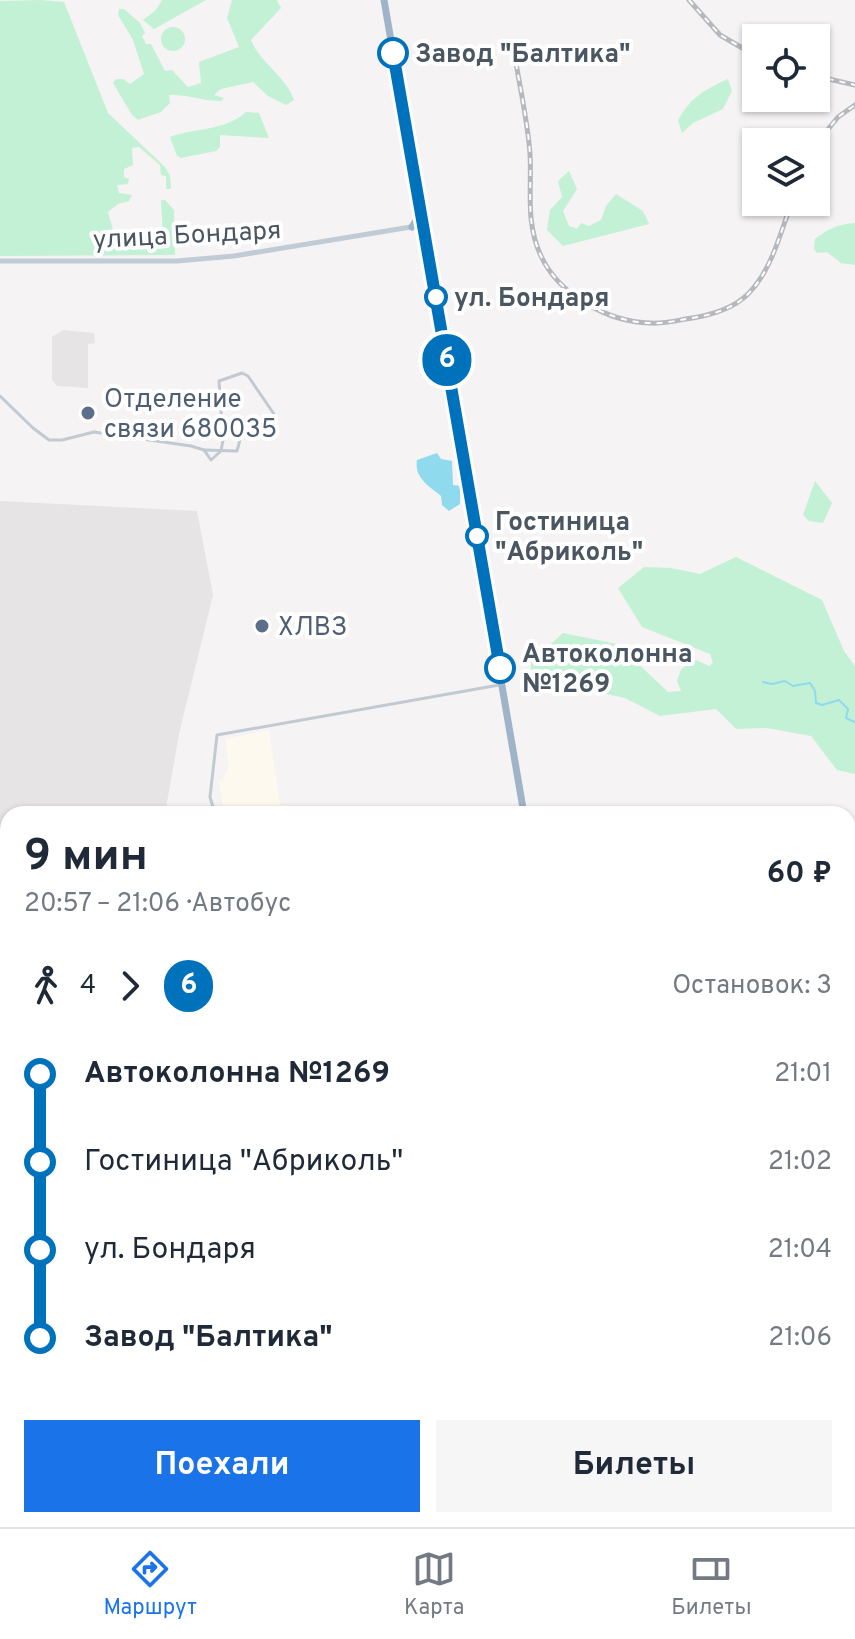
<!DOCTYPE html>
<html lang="ru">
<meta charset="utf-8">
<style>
:root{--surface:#fff;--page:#f6f6f7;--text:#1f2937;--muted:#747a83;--line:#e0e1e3;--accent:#1a73e8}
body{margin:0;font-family:Overpass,sans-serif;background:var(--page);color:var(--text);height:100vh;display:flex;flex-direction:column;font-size:30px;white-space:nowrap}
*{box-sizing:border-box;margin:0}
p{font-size:26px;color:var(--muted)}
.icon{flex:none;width:44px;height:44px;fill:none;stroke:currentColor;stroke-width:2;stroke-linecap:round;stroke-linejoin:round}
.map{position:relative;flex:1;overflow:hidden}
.sheet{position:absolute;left:0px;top:806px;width:856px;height:722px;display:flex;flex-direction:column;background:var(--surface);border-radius:24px 24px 0 0;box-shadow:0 2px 6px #0004}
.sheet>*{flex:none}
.badge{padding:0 16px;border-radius:26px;font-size:28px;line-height:52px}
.buttons{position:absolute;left:742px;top:24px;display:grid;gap:16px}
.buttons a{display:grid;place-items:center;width:88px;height:88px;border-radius:0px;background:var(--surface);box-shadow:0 2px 6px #0004;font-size:40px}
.map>.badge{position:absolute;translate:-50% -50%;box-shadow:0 0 0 4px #fff}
.legs{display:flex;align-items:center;gap:12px;height:88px;padding:0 24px;font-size:26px}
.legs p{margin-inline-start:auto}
.summary{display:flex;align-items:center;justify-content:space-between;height:136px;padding:0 24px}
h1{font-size:44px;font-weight:700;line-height:60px}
.primary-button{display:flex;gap:16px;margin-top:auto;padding:16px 24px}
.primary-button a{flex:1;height:92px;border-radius:0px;background:var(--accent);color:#fff;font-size:32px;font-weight:700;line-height:92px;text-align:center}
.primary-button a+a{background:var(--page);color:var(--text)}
ul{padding:0 24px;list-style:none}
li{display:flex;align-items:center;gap:28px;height:88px;font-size:30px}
li i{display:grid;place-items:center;width:12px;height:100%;margin:0 10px;background:currentColor}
li i::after{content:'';width:20px;height:20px;margin:-10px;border:6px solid;border-radius:50%;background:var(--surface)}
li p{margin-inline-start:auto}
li:first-child i{background:linear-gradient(#0000 50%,currentColor 0)}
li:last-child i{background:linear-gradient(currentColor 50%,#0000 0)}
.tabs{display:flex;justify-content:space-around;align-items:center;height:112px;border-top:2px solid var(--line);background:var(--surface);font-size:22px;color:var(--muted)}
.tabs a{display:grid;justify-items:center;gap:4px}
.tabs .active{color:var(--accent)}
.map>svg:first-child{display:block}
</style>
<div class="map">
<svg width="855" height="1527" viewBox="0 0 855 1527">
<rect width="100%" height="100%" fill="#f5f3f3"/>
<!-- commercial -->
<path fill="#fdf9ef" d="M269,730l11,74 8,10h-64l-5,-33 3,-1 7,-13 -4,-28z"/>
<!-- education -->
<g fill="#e6e4e5">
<path d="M63,330l31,3 1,10 -7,1v44l-31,-2 -5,-6v-43z"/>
<path d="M0,501l197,10 16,84 -34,139 -14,80h-157v13l-8,1z"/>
<path d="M0,1382l8,10v31l-8,5z"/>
</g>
<!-- green -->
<g fill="#c3f1d5">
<path d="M40,0l24,2 44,111 57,54 5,9 1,13h-5v-13l-5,-1 -1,-10 -21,-18 -7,1 1,17 -9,4v8l5,2 -1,5 -11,1 2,8 13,2 -3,6 -11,3 -10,8 7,25 48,-1 -2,-36h4l9,10 1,45 -175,1v-255z"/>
<path d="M162,0h44l-52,29 -11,-9 13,-10z"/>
<path d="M232,0h45l4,8 -30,32c10,24 35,36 43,60l-8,5 -18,-9 -15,-14 -32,7 -7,6 10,3 -3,3c-18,0 -34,-7 -52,-6l1,8 -9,9 -23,8 -6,-5 -19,-32 3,-4h7l7,5 14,-10 -11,-34 -15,-25 1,-6h5l16,14 5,10 -3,3 4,8h5l14,27 7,-1 16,17 13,-4 -2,-21 40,-15 -12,-29z"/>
<circle cx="173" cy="39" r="12"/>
<path d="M728,79l4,12 -9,18 -30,14 -11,10 -4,-12c11,-23 28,-32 50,-42z"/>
<path d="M246,112l13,1 10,25 -49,-3v12l-4,4 -35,7 -4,-2 -7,-19c27,-10 53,-5 76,-25z"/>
<path d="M569,171l8,18 -14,22 6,15 8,3 4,-6 8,3 12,-6 5,-14 10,-12 27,17 6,13 -86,22 -16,-16 3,-20 12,-13 -4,-16z"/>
<path d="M855,223v42l-14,-2 -14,-11 -10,1 -3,-4 1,-10c13,-10 23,-15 40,-16z"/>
<path d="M815,481l17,22 -9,20 -14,-2 -6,-6z"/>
<path d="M736,557l86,43 22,51 11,15v108l-18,-4 -26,-34 -44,-8 -31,1 -20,-20 -56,7 -35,-18 -41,-9 -36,-18 -17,-1v-8l32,-29 54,11 51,48 13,-1 -4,-10 4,-12 15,-9 13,6 4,-3 -3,-9 -68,-27 -24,-39 26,-21 27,1 29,6z"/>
</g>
<!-- water -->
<path fill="#90daee" d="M437,453l4,6 11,2 1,24 7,1v18l-11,7 -7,-6 -1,-9c-12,-10 -27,-18 -24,-36z"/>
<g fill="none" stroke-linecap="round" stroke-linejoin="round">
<!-- stream -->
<g stroke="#90daee" stroke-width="2">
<path d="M763,682l9,2 13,-3 8,5 17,-3 5,8 1,12 6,2 17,-5 9,9 -2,9 9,4"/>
<path d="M848,1272l7,-25"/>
<path d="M813,1527l5,-7"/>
</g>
<!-- minor -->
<g stroke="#c1cad2" stroke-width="3">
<path d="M0,396l33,32 16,12h13l32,-8 97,14 13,4 7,10 10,-9 2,-11 -4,-59 23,-8 6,3 28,41"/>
<path d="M204,450l33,1 5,-19"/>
<path d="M215,814l-5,-17 7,-62 282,-50"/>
<path d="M0,912l8,-2"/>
<path d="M0,961l8,-1"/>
<path d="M0,1008l8,-1"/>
<path d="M0,1056l8,-1"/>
<path d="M848,1071l7,3"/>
<path d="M0,1088l4,21 4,3"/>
<path d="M848,1121l7,-17"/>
<path d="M0,1149l8,-16"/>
<path d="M0,1162l8,13"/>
<path d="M848,1174h7"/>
<path d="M0,1233l8,-12"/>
<path d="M848,1246l3,-8"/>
<path d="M848,1356l7,-16"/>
<path d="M848,1365l7,3"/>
<path d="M848,1446l7,-17"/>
<path d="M848,1473l7,4"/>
<path d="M119,1520l10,7"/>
<path d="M203,1520l10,7"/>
<path d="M296,1520l11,7"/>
<path d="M494,1520l12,7"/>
<path d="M582,1520l15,7"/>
<path d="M694,1520l15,7"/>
<path d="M787,1520l15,6 6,-6"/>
<path d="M463,1527l6,-7"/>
<path d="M527,1527l6,-7"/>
<path d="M629,1527l3,-7"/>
</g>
<!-- secondary -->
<g stroke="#c1cbd6" stroke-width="5">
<path d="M0,261h177l57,-5 189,-31"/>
<path d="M848,932l7,-18"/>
</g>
<!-- primary -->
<g stroke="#b3c2d1" stroke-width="6">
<path d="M0,1262l8,6"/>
<path d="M400,1520l11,7"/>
</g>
<!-- trunk -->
<g stroke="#9fb4c9" stroke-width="7">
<path d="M384,0l140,814"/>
<path d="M412,227l8,-13"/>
<path d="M616,1527l1,-7"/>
</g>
<defs>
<g id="rail">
<path d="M689,0l31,35 36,21"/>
<path d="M516,63c5,30 12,61 14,91 2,35 -5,68 11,102 18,39 67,66 109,67 12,1 25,-2 36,-4 22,-3 46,-9 62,-25 24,-24 32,-61 44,-92"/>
<path d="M816,76l39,9"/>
<path d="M816,144l22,-27 17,-12"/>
</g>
</defs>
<!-- rail casing -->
<use href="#rail" stroke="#b5b8bd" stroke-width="5"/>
<!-- rail -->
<use href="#rail" stroke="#fff" stroke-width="2" stroke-dasharray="6" stroke-linecap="butt"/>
</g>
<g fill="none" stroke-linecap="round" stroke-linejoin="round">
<defs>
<path id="line-1" d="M393,53l107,615"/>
</defs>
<!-- line-1 casing -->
<use href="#line-1" stroke="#fff" stroke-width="18"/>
<!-- line-1 -->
<use href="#line-1" stroke="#0072bc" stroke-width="12"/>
</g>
<!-- markers -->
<g fill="#fff" stroke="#0072bc" stroke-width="4">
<circle cx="393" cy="53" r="14"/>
<circle cx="436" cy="297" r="10"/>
<circle cx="477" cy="536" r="10"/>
<circle cx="500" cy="668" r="14"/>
</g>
<g fill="#5c6f8a" stroke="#fff" stroke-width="3">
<circle cx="88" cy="413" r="8"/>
<circle cx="262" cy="626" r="8"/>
</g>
<g text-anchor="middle" stroke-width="8" stroke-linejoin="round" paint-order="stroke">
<!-- stop labels -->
<g font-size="26" font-weight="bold" fill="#4a5661" stroke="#fff" text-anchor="start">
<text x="415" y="62">Завод "Балтика"</text>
<text x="454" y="306">ул. Бондаря</text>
<text x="495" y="530">Гостиница<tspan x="495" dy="30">"Абриколь"</tspan></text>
<text x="522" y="662">Автоколонна<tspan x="522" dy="30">№1269</tspan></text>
</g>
<!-- street labels -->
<g font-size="26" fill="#4a5661" stroke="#fff">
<text transform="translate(187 234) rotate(-3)" y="9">улица Бондаря</text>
</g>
<!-- service labels -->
<g font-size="26" fill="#4e5e75" stroke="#fff" text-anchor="start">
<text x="104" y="407">Отделение<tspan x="104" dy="30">связи 680035</tspan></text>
<text x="278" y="635">ХЛВЗ</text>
</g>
</g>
</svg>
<div class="buttons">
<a><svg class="icon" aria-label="locate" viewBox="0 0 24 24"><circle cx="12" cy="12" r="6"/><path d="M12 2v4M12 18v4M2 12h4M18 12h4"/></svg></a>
<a><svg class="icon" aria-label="layers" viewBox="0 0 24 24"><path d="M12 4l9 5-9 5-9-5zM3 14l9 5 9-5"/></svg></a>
</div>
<b class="badge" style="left:447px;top:360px;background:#0072bc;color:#fff">6</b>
<section class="sheet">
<div class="summary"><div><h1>9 мин</h1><p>20:57 – 21:06 · Автобус</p></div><b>60 ₽</b></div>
<div class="legs"><svg class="icon" aria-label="walk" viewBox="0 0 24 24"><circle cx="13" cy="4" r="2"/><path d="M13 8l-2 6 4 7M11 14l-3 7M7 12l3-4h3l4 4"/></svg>4<svg class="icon" aria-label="forward" viewBox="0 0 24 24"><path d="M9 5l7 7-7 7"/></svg><b class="badge" style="background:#0072bc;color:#fff">6</b><p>Остановок: 3</p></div>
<ul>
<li><i style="color:#0072bc"></i><b>Автоколонна №1269</b><p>21:01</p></li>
<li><i style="color:#0072bc"></i><span>Гостиница &quot;Абриколь&quot;</span><p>21:02</p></li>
<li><i style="color:#0072bc"></i><span>ул. Бондаря</span><p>21:04</p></li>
<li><i style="color:#0072bc"></i><b>Завод &quot;Балтика&quot;</b><p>21:06</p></li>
</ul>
<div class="primary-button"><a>Поехали</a><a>Билеты</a></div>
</section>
</div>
<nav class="tabs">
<a class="active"><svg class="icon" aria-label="directions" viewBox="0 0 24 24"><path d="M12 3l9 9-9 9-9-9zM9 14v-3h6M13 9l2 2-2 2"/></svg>Маршрут</a>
<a><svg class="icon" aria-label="map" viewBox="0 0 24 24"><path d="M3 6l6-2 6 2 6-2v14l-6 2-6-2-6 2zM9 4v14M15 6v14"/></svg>Карта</a>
<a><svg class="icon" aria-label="tickets" viewBox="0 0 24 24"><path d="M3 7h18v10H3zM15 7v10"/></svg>Билеты</a>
</nav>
